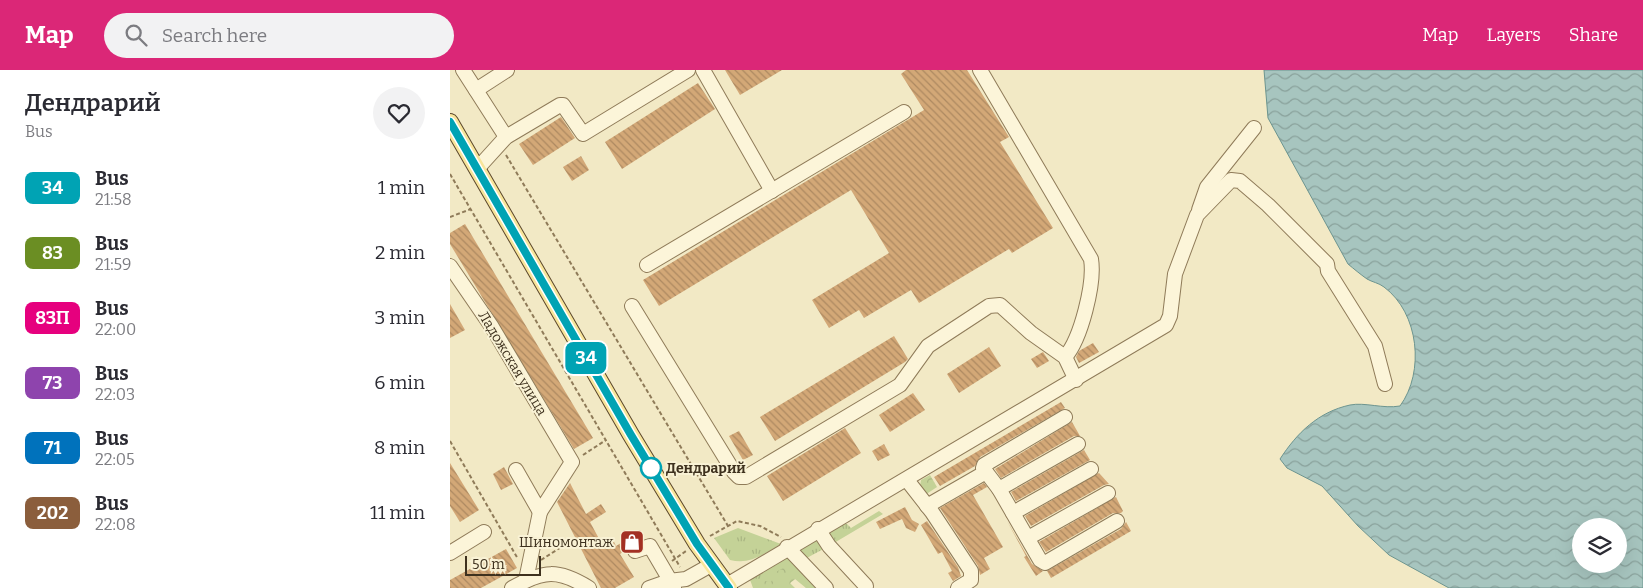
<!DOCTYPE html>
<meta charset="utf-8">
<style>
:root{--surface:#fff;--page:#f2f2f3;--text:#2b2b33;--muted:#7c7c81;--accent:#db2777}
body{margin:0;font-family:Bitter,serif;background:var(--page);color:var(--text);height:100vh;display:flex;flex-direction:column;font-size:19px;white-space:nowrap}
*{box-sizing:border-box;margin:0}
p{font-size:16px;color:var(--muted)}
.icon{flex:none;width:28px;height:28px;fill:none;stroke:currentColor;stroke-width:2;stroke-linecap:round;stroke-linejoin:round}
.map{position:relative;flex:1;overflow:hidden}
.sheet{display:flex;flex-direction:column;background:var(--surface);width:450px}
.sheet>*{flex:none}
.badge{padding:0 10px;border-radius:8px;font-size:18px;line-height:32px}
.tools{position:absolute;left:1122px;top:448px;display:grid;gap:10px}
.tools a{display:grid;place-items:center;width:55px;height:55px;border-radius:50%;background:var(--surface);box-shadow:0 5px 20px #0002;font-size:25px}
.scale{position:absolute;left:15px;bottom:12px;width:76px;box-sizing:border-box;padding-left:5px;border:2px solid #3e311e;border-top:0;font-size:14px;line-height:18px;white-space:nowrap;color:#3e311e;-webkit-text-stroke:4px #f9f2d5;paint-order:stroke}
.map>.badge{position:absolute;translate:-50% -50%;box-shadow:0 0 0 2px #fff}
.round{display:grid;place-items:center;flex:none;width:52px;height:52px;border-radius:26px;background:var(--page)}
.summary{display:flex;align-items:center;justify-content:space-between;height:85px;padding:0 25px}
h1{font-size:24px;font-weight:600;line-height:38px}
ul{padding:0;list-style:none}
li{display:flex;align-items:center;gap:15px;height:65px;padding:0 25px}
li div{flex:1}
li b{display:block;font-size:19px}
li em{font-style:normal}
li .badge{min-width:55px;font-weight:700;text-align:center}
header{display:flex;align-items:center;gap:30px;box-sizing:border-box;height:70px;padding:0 25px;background:var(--accent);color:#fff}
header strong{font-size:24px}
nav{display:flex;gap:28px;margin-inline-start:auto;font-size:18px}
.search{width:350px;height:45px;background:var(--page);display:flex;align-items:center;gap:12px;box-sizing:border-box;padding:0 18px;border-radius:28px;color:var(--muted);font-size:19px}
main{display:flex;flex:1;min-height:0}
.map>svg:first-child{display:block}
</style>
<header>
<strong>Map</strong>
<div class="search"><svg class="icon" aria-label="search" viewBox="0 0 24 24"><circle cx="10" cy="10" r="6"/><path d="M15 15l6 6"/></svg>Search here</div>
<nav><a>Map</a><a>Layers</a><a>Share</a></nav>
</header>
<main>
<section class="sheet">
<div class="summary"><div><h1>Дендрарий</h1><p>Bus</p></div><a class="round"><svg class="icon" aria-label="heart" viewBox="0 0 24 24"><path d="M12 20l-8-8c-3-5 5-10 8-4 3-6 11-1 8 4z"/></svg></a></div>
<ul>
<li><span class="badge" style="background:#00a3b4;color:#fff">34</span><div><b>Bus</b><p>21:58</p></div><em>1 min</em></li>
<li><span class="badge" style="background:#6b8e23;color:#fff">83</span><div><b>Bus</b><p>21:59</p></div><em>2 min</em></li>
<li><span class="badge" style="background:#e6007e;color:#fff">83П</span><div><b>Bus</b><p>22:00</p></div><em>3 min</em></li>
<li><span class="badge" style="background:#8e44ad;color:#fff">73</span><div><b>Bus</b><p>22:03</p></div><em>6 min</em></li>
<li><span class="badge" style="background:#0072bc;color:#fff">71</span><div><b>Bus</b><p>22:05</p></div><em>8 min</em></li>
<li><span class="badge" style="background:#8b5e3c;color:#fff">202</span><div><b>Bus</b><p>22:08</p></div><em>11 min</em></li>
</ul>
</section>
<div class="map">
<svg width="1193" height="518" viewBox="0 0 1193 518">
<defs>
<pattern id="grass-tufts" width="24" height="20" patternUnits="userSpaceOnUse" patternTransform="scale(1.25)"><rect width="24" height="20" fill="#c4d297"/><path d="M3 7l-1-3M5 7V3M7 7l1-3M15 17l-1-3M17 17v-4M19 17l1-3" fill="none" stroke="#a9b582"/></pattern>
<pattern id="forest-crowns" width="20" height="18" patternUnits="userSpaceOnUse" patternTransform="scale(1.25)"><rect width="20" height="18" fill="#c4d297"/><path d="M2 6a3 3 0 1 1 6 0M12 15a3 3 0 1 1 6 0" fill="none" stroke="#a9b582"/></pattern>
<pattern id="water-waves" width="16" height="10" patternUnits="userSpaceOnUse" patternTransform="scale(1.25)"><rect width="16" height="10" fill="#a7c5bf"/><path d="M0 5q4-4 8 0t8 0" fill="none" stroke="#89a19b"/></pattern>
<pattern id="building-back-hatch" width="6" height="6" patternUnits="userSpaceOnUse" patternTransform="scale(1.25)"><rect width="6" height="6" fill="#d3a877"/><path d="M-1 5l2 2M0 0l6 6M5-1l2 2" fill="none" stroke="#ad8961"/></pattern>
</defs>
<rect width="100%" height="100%" fill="#f2e9c5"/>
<!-- grass -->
<g fill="url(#grass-tufts)">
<path d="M429,441l4,3 -49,29 -6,-11 13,-9 6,1 4,4z"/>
<path d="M288,458l43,16c-17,10 -31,21 -51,16l-16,-22z"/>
<path d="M369,467l8,10 -22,12 -5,-10z"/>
<path d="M339,484l33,34h-16l-11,-9 -5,4 5,5h-42l-4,-11z"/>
</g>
<!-- forest -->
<g fill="url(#forest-crowns)">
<path d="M480,405l7,12 -12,8 -5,-9 1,-6z"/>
<path d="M335,497l5,2 5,10 -5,4 1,5h-28l-1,-3 3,-4 6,1 5,-10z"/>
</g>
<!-- water -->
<path fill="url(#water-waves)" stroke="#6c948f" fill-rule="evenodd" d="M814,0h379v518h-194l-60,-33 -31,-29 -36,-40 -35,-18 -7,-9c17,-26 38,-47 70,-54 15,-3 33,4 50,1 25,-34 19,-93 -16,-119 -5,-4 -12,-5 -17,-8 -7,-5 -13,-10 -19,-15l-80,-146zM1131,456h38v38h-38z"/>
<!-- building -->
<g fill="url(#building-back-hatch)">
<path d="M275,0h57l-42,25z"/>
<path d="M456,0h61l42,67 -9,5 53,86 -41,25 -3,-4 -90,54 -8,-13 -47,28 -5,-8 -30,18 -17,-28 77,-47 -38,-63 -192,116 -16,-26 281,-170 -23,-36z"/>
<path d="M248,13l17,26 -93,60 -17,-27z"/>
<path d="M111,47l14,21 -42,27 -14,-21z"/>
<path d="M131,86l8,14 -17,11 -9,-14z"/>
<path d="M15,154l128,214 -19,11 -124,-205v-11z"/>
<path d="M0,234l15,26 -15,8z"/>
<path d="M444,266l14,23 -3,3 -130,79 -15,-24z"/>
<path d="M643,273l6,9 -20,11 -3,-6 3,-6z"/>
<path d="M539,277l12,19 -42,27 -12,-19z"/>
<path d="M593,282l6,9 -12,7 -6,-9z"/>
<path d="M463,323l12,17 -35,22 -11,-17z"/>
<path d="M611,332l4,6 -85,49 -5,9 -35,20 -6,-9z"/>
<path d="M622,352l8,14h-6l-73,42 -6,-9z"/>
<path d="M395,358l16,25 -78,48 -16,-25z"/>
<path d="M289,361l14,24 -10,5 -14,-24z"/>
<path d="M434,374l6,11 -12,6 -6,-10z"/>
<path d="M634,380l6,10 -74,41 -5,-9z"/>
<path d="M0,393l29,47 -19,12 -10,-16z"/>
<path d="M54,397l9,17 -12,6 -8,-16z"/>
<path d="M649,403l10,11 -5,1 -73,41 -6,-10z"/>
<path d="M120,413l16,31 15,-10 5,8 -16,10 14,26 10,-6 2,4 18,-11 4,6 -9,4 -3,5 -6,4 14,23 -19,11h-14l-44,-86z"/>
<path d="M534,413l3,4 -14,8 30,52 -19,11 6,11 -10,6 -2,-9 -38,-58z"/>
<path d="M666,427l7,14 -2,2h-8l-67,39 -7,-10z"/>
<path d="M455,437l7,13 7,4 -4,8 -9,-4 -4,-9 -22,10 -4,-7z"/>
<path d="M477,451l31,46 3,9 -8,5 -5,-8 4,-2 -10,-19 -4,2 -17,-29z"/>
<path d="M557,451l25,43 11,7 -7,5 -12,-19 2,-1z"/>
<path d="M676,452l5,9 -80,47 -4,-7 74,-42z"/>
<path d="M56,479l11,19 -36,20h-31v-8z"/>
</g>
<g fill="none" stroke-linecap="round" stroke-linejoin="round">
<defs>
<g id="minor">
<path d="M13,0l43,67"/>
<path d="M253,0l69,121"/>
<path d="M530,0l111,189c4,24 -10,80 -26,98"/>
<path d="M26,20l31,-20"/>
<path d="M27,99l29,-32 54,-32h3l20,29 105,-64"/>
<path d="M749,140l8,-23 47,-59"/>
<path d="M197,195l257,-153"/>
<path d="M0,196l42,61 80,135 -32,50 -24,-42"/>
<path d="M182,236l102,166 5,5h7l154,-92 28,-39 61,-40 11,-1 31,28 34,24 11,23"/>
<path d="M615,347l-81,48 -1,3 16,21 41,71 5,3 72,-42"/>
<path d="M457,410l25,32 39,59v9l-13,8"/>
<path d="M549,419l79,-45"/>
<path d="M477,436l59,-34"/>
<path d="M563,443l78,-44"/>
<path d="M368,459l11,17 37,40"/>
<path d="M578,468l80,-45"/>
<path d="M337,477l39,41"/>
<path d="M185,481l15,-5 24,41"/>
<path d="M0,483l34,-21"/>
<path d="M76,510l14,-68"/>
<path d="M277,515l439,-260 4,-9 5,-42 22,-59 34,-35 9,1 28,24 59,59 1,7 47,75 10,38"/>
<path d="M62,518c32,-18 46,-19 77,0"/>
<path d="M199,518l20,-7 17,-2 25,-14"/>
</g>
<path id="major" d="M0,52l181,313 66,109 32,44"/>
</defs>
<!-- minor casing -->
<use href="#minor" stroke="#8f7b59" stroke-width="16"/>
<!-- major casing -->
<use href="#major" stroke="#5c482d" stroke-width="18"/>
<!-- path -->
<g stroke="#8f7b59" stroke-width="2" stroke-dasharray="4 2.5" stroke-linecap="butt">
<path d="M56,85l222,371"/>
<path d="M0,104l230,393"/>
<path d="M0,147l21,-8"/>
<path d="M0,371l68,118"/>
<path d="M133,385l23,-15"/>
<path d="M260,466l27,-15 23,5 21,11"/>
<path d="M91,490l28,-18"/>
<path d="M222,491l14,-10"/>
</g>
<!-- minor -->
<use href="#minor" stroke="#fcf5d9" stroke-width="14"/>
<!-- major -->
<use href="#major" stroke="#f8e59a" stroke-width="16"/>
</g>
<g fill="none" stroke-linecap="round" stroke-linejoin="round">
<defs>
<path id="line" d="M0,52l181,313 66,109 32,44"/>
</defs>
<!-- line casing -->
<use href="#line" stroke="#fff" stroke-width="11"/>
<!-- line -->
<use href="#line" stroke="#00a3b4" stroke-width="8"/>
</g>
<!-- icons -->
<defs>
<symbol id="shop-square" viewBox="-11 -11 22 22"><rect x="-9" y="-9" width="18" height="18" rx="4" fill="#a33023" stroke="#f9f2d5"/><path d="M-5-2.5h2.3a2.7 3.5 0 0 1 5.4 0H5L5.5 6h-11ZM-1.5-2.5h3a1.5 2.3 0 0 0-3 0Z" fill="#fff"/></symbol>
</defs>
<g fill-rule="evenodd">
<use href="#shop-square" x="168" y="458" width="28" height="28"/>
</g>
<!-- markers -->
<circle fill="#fff" stroke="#00a3b4" stroke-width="2.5" cx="201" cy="398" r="10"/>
<g text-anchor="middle" stroke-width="4" stroke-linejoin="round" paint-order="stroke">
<!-- street labels -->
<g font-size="14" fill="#3e311e" stroke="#f9f2d5">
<text transform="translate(63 293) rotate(59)" y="5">Ладожская улица</text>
</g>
<!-- stop labels -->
<g font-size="14" font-weight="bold" fill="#3e311e" stroke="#f9f2d5" text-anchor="start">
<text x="216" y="403">Дендрарий</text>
</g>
<!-- poi labels -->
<g font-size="14" fill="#3e311e" stroke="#f9f2d5" text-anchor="end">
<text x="164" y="477">Шиномонтаж</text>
</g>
</g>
</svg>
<div class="tools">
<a><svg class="icon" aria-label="layers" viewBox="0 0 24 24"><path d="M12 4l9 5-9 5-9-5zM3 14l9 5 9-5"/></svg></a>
</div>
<div class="scale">50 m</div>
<b class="badge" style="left:136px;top:288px;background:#00a3b4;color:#fff">34</b>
</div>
</main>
